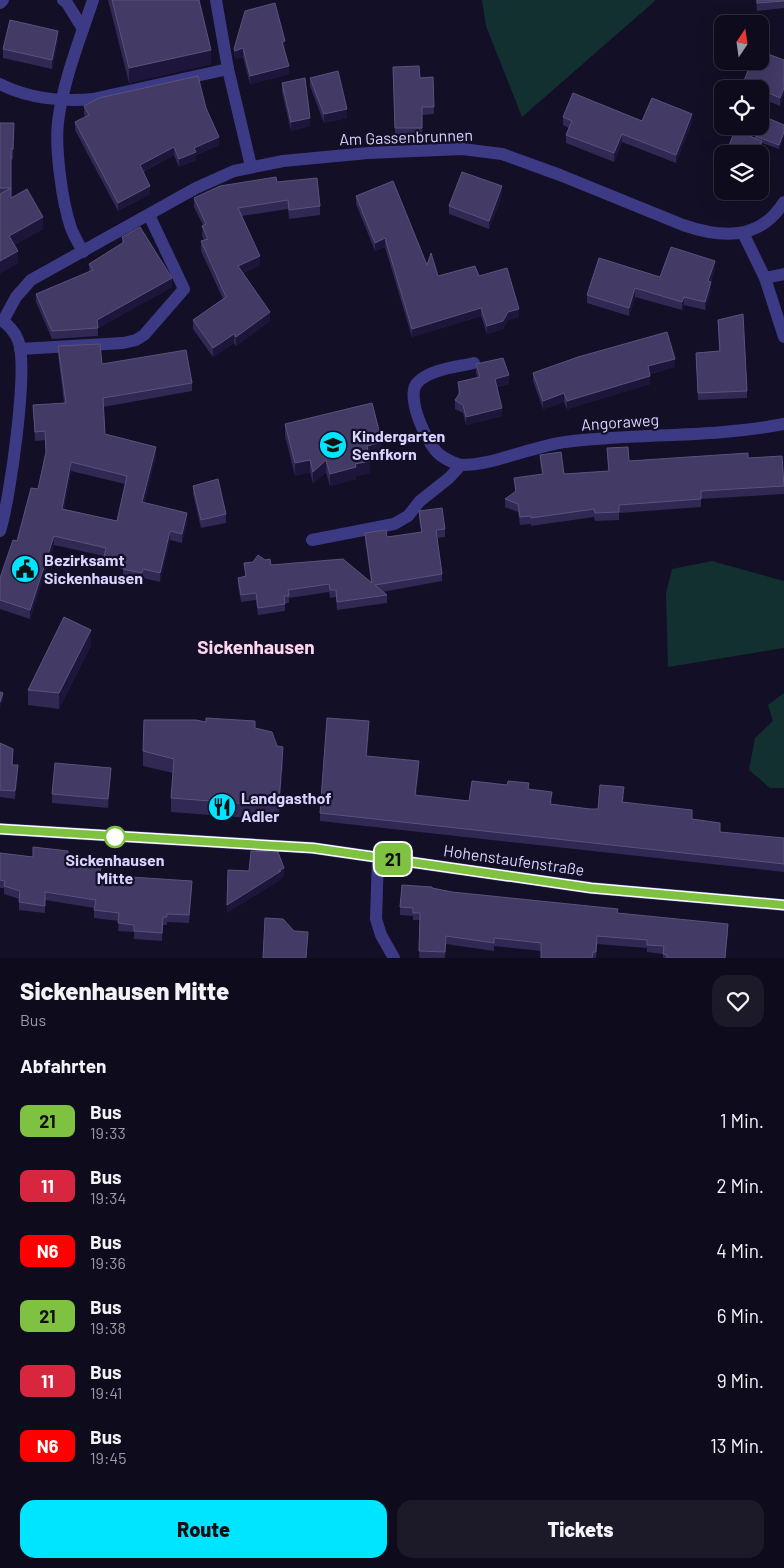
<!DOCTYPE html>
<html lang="de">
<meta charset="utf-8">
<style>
:root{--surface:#0e0b1c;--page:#1c1929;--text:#f1f3f6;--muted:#9b9ba3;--line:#2e2b3b;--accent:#00e5ff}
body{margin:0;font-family:Barlow,sans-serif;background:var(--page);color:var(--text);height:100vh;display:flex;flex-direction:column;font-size:19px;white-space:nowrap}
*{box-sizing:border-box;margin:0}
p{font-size:16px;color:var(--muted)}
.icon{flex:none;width:28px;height:28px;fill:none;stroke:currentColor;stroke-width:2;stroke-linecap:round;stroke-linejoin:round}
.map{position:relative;height:958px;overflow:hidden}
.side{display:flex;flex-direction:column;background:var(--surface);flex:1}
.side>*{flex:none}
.badge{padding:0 10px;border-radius:8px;font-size:18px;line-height:32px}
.needle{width:32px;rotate:13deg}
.controls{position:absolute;left:714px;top:15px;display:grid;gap:10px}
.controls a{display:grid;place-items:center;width:55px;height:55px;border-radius:10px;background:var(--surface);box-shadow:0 5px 20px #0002,0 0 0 1px var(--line);font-size:25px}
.map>.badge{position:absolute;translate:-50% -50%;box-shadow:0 0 0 2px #fff}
h2{padding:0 20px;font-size:19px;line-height:45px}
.round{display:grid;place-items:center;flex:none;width:52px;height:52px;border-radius:15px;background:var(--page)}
.head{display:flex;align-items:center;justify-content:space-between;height:85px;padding:0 20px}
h1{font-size:24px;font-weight:800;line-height:38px}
.action{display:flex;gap:10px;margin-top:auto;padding:10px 20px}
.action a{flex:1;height:58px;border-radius:15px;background:var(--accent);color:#111;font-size:20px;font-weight:800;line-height:58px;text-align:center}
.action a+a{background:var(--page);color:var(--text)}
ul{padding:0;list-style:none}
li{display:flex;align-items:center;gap:15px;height:65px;padding:0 20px}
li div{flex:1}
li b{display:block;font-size:19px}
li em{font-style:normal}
li .badge{min-width:55px;font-weight:700;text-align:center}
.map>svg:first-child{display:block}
</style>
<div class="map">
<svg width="784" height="958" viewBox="0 0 784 958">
<rect width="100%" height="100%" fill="#130f26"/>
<!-- green -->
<g fill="#12302f">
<path d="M482,0h174l-134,117 -36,-91z"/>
<path d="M712,561l72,20v67l-116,19 -2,-74 6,-24z"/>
<path d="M784,693v95h-14l-21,-18 6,-32 18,-17 -5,-16z"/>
</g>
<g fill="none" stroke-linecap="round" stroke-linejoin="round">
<!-- minor -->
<g stroke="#3d3a85" stroke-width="12">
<path d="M63,0l4,3 16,26"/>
<path d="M0,3l3,-3"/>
<path d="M228,69l23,97"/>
<path d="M0,84c28,14 62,18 93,15l135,-30 -12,-69"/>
<path d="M743,233l22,45 19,59"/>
<path d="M83,252c-4,-8 -9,-16 -12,-24 -9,-26 -16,-79 -13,-106 5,-41 22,-83 35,-122"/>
<path d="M765,278l19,-4"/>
<path d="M0,320c7,3 15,12 18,20 11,26 -8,160 -18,191"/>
<path d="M3,321l13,-24 15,-17 165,-92 38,-17 49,-10 85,-8 94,-4 40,5 58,21 123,50c38,13 77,16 101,-23"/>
<path d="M20,349l103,-6 13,-3 8,-5 40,-46 -35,-74"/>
<path d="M461,465c-8,-2 -14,-5 -21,-10 -13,-10 -36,-60 -22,-73 13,-13 39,-15 56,-19"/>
<path d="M312,540l82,-16 14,-8 12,-15 29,-23 12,-13c33,0 69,-18 104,-23 72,-9 147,-4 219,-18"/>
<path d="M0,829l313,19 278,40 193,17"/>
<path d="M378,856l-2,63 5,16 13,23"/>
</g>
</g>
<!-- wall -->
<g fill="#312854" fill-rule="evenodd">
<path d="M108,0h91l12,64 -82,19z"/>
<path d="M756,0h28v8l-27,3z"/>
<path d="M58,40l-6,29 -49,-11v-9z"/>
<path d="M234,49h51l-1,1 5,24 -39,10 -7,-27 -8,2z"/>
<path d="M784,60l-4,46 -20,-8v-9h-17v-6z"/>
<path d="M393,75l41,32v7l-12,1v20l-27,1z"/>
<path d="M310,78l37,40 -23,5 -14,-37z"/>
<path d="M282,83l28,43 -19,5 -9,-39z"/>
<path d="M84,106l122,2 13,37 -23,10v5l-17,7 -5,-12 -31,17 7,22 -32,17 -43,-81v-8l10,-5 -1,-3z"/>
<path d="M763,116l21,9v11l-5,13 -17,-6v7l-2,4h-38v34v-2l-7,-2v-9l8,-25 5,-2 7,-18 20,9v-3l4,-10h1v-2z"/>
<path d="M563,117l79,4 50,1 -16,41 -54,-21 -8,20 -48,-19v-8l3,-7 -6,-3z"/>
<path d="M0,123h14l-1,36 -2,1v38l32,31 -29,16 4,18 -18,10z"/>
<path d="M277,182l43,24v9l-31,4 -1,-10 -46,7 18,49 -17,8 27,48 -34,25 -2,-3 -21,14 -20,-28v-9l30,-21 -22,-48v-10l3,-1 -2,-5 1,-10 -9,-18v-9z"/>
<path d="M502,195l-13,34 -40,-15v-8z"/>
<path d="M356,196l82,80h41l40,41 -11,3 -5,9 -16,5 -6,-18 -69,21 -27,-90 -10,4 -19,-47z"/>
<path d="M122,237l50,50 -74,41v8l-46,3 -16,-37v-8l53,-22v-8l33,-21z"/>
<path d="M715,269l-4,13v9l-6,19 -21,-5 -2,5 -47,-13 -6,19 -42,-13v-8l73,-18z"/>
<path d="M718,320l29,71v7l-49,2 -2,-47 23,-2z"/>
<path d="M58,346l44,18 90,19v8l-89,16 2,27 51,22 -12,47 43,19 -5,21 -12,-3 -10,42 -17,-4 -1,4 -19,-4v-9l-19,-4v-9l-50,-11 -24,74 -30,-10v-31l17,-37 21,-52 8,-35 -1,-14 -10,1 -2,-36 31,-2 -6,-48zM71,471l54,13 -8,37 -53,-12z"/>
<path d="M476,364l33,20 -12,3 5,29 -36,9 -3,-12 -8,-4v-9l3,-5v-13l19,-5 -1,-4z"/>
<path d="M675,367l-25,7v10l-83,25 -3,-7 -21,7 -10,-28v-8z"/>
<path d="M285,424l97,31 -13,3 1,15 -14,3v3l-26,7 -4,-14 -13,12 -3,-12 -15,4 -10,-40z"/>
<path d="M607,448l22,13 119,-3 36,28v8l-83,5v8l-82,6v7l-24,1 -1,-4 -63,9v-2l-11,1 -2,-13 -13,-5v-8l10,-7 -1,-14 28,-4 -2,-11v-8l24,19 44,-3z"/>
<path d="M193,486l33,28v9l-25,5 -8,-34z"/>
<path d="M419,511l26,18v8l-8,1 5,36v7l-60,11 5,3v8l-50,7 -1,-13 -6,1 -1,-6 -40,6v5h-4v8l-27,4 -2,-15 -15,2 -3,-17v-7l7,-2 -1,-13 27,2 100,17 -6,-42v-7l22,4 34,-5 -2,-13z"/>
<path d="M91,645l-32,64 -31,-4v-15z"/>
<path d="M206,722l49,7 28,32 -4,55 -30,-2v4l-78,-6v-14l2,-25 -30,-7v-15z"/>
<path d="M369,730l-2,26 52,14 -3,26 53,5 60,-11 23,11 -1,3 39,5h8l26,-13 -1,6 69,17 28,13 64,6v34l-464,-51v-8z"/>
<path d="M0,743l13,13 -1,9 6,8 -3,26 -15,-2z"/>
<path d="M111,776l-3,32 -56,-5v-9z"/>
<path d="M0,853l33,4 35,-2 10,8 23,12 91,14 -3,34 -22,-1v3h-4l-1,16 -28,-2v-7l-16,-1 1,-10 -25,-3v-10l-49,-8v13l-26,-3v-11l-15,-5v-6h-4z"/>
<path d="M432,888l20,4 166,21 110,19 -3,26h-62v-4l-16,-2v-4l-50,-4 -1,14h-55v-7l-47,-5v5l-48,-7 -1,14h-26l1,-38h-7v-4l-13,-1v-8z"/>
</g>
<!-- shaded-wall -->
<g fill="#1d163a">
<path d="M58,31v9l-6,29v-9z"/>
<path d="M285,41v8l-3,1v-8z"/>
<path d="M243,48v9l-8,2v-8z"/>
<path d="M211,50v14l-82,19v-15z"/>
<path d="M289,66v8l-39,10v-8z"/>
<path d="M784,88v8l-4,10v-8z"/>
<path d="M347,109v9l-23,5v-9z"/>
<path d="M692,114v8l-16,41v-8z"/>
<path d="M310,118v8l-19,5v-9z"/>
<path d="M784,132v4l-5,13v-4z"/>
<path d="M622,134v8l-8,20v-9z"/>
<path d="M219,137v8l-23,10v5l-17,7v-8l15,-11z"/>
<path d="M762,141v9l-2,4h-3z"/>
<path d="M174,147v8l-34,18v-8z"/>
<path d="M150,186v8l-32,17v-8z"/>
<path d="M502,186v9l-13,34v-8z"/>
<path d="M725,191h8l-8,3z"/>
<path d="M43,217v12l-34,19v-12z"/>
<path d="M385,238v9l-10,4v-8z"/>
<path d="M18,251v12l-18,10v-12z"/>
<path d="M260,256v9l-22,10v-9z"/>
<path d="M715,261v8l-7,21v-9z"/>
<path d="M172,278v9l-75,42v-9z"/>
<path d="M711,282v9l-6,19v-8z"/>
<path d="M635,288v9l-6,19v-8z"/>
<path d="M684,297v8l-2,5v-8z"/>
<path d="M481,308v8l-69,21v-8z"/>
<path d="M519,309v8l-11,3 -5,9 -16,5v-8l21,-14z"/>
<path d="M270,312v9l-34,25v-9z"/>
<path d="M234,334v9l-21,14v-9z"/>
<path d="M675,359v8l-27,7v-8z"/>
<path d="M509,375v9l-14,3v-8z"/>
<path d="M650,376v8l-83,25v-8z"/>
<path d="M564,393v9l-21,7v-8z"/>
<path d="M502,408v8l-36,9v-8z"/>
<path d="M382,442v13l-15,3v-12z"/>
<path d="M156,447v9l-14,55v-9z"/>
<path d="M310,460v12l-15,4v-13z"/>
<path d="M326,460v12l-13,12v-12z"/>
<path d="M370,461v12l-14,3v3l-26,7v-12l25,-10z"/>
<path d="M71,462v9l-9,47v-9z"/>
<path d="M187,513v9l-5,21v-9z"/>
<path d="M170,531v9l-10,42v-9z"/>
<path d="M54,536v9l-24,74v-9z"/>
<path d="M143,569v9l-1,4v-9z"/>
<path d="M91,630v15l-32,64v-16z"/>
<path d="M3,693v8l-3,8v-7z"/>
<path d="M369,721v9l-3,34v-8z"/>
<path d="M283,747v14l-4,55v-14z"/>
<path d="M419,761v9l-4,34v-9z"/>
<path d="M18,765v8l-3,26v-8z"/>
<path d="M111,768v8l-3,32v-9z"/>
<path d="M284,868v9l-3,1v2l-54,33v-8l51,-34z"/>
</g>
<!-- building -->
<g fill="#433a66" stroke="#5a527e" fill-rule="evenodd">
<path d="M112,0h87l12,50 -82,18z"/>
<path d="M757,0h27v1l-27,2z"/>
<path d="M275,3l10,38 -3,1 7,24 -39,10 -7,-28 -8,3 -1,-2 11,-38z"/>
<path d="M10,20l48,11 -6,29 -49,-11z"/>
<path d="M760,51l24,9v28l-4,10 -20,-9 -17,-6 9,-22h8z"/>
<path d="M419,66l1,12 13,-1 1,30h-12v21h-27l-2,-61z"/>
<path d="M338,71l9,38 -23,5 -14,-36z"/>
<path d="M198,76l8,32 13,29 -25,11 2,4 -17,7 -5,-12 -34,18 10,21 -32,17 -43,-81 14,-7 -5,-9 15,-8z"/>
<path d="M305,78l5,40 -19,4 -9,-39z"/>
<path d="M573,93l69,28 10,-23 40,16 -16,41 -54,-21 -8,19 -48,-18 6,-14 -9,-4z"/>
<path d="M763,116l21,9v7l-5,13 -24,-9 4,-10h1v-2z"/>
<path d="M0,123h14l-1,26h-2v39h-11z"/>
<path d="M735,130l27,11 -5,13h-35v26v-2l-7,-3 8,-25 5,-2z"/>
<path d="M462,172l40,14 -13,35 -40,-15z"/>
<path d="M276,177l1,5 40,-4 3,28 -31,4 -1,-10 -50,8 22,48 -22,10 32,46 -34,25 -2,-3 -21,14 -20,-28 33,-23 -25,-56 7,-2 -6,-13 4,-2 -12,-26 26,-12z"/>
<path d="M393,181l34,84 4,-12 7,23 37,-10 4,10 28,-8 12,41 -11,3 -5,9 -16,5 -6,-18 -69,21 -27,-91 -10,5 -19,-47z"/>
<path d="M11,188v10l16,-9 16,28 -34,19 9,15 -18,10v-67z"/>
<path d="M140,227l32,51 -75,42 1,8 -46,3 -16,-37 57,-24 -4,-6 35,-22 -2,-5z"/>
<path d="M671,247l44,14 -7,20 3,1 -6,20 -21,-5 -2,5 -47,-14 -6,20 -42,-13 12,-37 61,19z"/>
<path d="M743,314l4,77 -49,2 -2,-40 24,-2 -2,-31z"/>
<path d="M667,332l8,27 -27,7 2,10 -83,25 -3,-8 -21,8 -10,-28 45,-16z"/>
<path d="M100,344l2,20 84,-14 6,33 -89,15 2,36 51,13 -14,55 45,11 -5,21 -12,-3 -10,42 -17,-4 -1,4 -19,-4 2,-8 -21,-5 2,-8 -52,-12 -24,74 -30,-10v-22l13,-38 4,1 14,-53 7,1 8,-37 -1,-21 -10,1 -2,-27 33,-2 -8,-57zM71,462l56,14 -10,45 -55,-12z"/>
<path d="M503,358l6,17 -14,4 7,29 -36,9 -3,-12 -8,-5 5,-7 -2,-11 22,-5 -4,-13z"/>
<path d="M372,403l10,39 -15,4 3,15 -15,3 1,3 -26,7 -4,-14 -13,12 -3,-12 -15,3 -10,-39z"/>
<path d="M628,447l1,14 119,-8v5l34,-2 2,30 -83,5v8l-82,6v7l-24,1 -1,-4 -63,9v-2l-11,1 -2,-13 -13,-5 11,-8 -2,-13 29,-4 -3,-19 21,-3 3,22 45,-3 -2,-23z"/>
<path d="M218,479l8,35 -25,6 -8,-34z"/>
<path d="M442,508l3,21 -9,1 6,44 -67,11 12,10 -50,7 -1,-12h-6l-1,-6 -41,6 1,6h-5l1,8 -27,4 -2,-15 -15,2 -3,-17 8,-2 -2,-13 9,-1 5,-7 7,5 5,-1 1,6 72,-6 29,24 -7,-50 21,-3 1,7 35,-5 -3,-21z"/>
<path d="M64,617l27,13 -32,63 -31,-3z"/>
<path d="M0,692l3,1 -3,9z"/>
<path d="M206,718l49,3v7l17,4 5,14 6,1 -4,55 -30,-2v4l-78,-6 3,-39 -31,-8 1,-31h52l10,2z"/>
<path d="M327,718l42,3 -3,35 53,5 -4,34 54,6 3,-20 35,4 1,-4 21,2 -1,6 24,3 -2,12 40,5h8l2,-24 24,2 -2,15 70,8v9l28,4v9l64,6v26l-464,-51z"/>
<path d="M0,743l13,6 -1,16h6l-3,26 -15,-1z"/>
<path d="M55,763l56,5 -3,31 -56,-5z"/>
<path d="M33,847l35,4v4l10,1 -1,7 24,3 -1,9 92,6 -3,34 -22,-1v3h-4l-1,16 -28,-2v-6l-16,-2 1,-10 -25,-3 2,-10 -51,-8v14l-26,-4 1,-11 -16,-5 1,-5 -5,-1v-27l33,4z"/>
<path d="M251,851l27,1 6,16 -6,3h3l-54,34 1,-35 21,1z"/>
<path d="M402,885l30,2v1l20,4 166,17 -1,4 111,11 -3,34h-58v-3l-4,-1 1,-8 -17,-1v-5l-50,-4 -1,16h-3l-1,6h-51v-15l-47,-5v5l-48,-7 -1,16 -26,-1 1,-38h-7v-5l-13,-1z"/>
<path d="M265,918l18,1 11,12 14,1 -2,26h-43z"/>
</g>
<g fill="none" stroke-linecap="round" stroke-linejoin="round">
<defs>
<path id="line" d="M0,829l313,19 278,40 193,17"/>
</defs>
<!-- line casing -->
<use href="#line" stroke="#fff" stroke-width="11"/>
<!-- line -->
<use href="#line" stroke="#7fc241" stroke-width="8"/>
</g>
<!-- icons -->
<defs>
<symbol id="school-disc" viewBox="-11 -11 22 22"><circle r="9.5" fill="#00e5ff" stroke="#130f26"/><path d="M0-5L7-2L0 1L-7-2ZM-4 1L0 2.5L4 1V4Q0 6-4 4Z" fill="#111"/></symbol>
<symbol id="civic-disc" viewBox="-11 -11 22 22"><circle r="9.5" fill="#00e5ff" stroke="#130f26"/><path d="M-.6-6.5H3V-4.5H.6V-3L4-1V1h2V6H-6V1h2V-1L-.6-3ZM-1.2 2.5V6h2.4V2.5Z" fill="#111"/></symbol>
<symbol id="restaurant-disc" viewBox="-11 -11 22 22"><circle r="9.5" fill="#00e5ff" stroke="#130f26"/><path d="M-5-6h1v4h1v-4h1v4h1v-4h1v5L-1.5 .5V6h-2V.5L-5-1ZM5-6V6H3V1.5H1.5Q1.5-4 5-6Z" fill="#111"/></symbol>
</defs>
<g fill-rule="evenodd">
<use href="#school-disc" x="317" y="429" width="32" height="32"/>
<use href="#civic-disc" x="9" y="553" width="32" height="32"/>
<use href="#restaurant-disc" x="206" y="791" width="32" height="32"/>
</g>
<!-- markers -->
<circle fill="#fff" stroke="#7fc241" stroke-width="2.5" cx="115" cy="837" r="10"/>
<g text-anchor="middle" stroke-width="4.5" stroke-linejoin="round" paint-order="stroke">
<!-- street labels -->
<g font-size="16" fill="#d9d4ff" stroke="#130f26">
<text transform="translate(406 137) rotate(-2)" y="6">Am Gassenbrunnen</text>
<text transform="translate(620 422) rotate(-4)" y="6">Angoraweg</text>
<text transform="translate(514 860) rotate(8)" y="6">Hohenstaufenstraße</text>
</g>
<!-- poi labels -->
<g font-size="16" font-weight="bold" fill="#d9d4ff" stroke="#130f26" text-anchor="start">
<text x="352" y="442">Kindergarten<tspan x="352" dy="18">Senfkorn</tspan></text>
<text x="44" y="566">Bezirksamt<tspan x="44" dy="18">Sickenhausen</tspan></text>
<text x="241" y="804">Landgasthof<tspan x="241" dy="18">Adler</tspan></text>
</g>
<!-- stop labels -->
<g font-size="16" font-weight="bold" fill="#d9d4ff" stroke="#130f26">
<text x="115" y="866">Sickenhausen<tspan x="115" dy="18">Mitte</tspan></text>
</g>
<!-- quarter labels -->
<g font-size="19" font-weight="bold" fill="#ffd6f0" stroke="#130f26">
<text x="256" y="654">Sickenhausen</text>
</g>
</g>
</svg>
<div class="controls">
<a><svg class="needle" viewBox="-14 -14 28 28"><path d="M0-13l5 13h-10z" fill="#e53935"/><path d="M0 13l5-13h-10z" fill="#9b9ba3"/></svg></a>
<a><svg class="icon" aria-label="locate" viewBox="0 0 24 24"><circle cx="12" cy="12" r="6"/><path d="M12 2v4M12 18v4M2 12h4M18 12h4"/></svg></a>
<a><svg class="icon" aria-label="layers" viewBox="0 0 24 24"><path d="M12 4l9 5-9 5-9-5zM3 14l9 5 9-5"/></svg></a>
</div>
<b class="badge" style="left:393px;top:859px;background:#7fc241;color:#111">21</b>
</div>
<section class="side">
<div class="head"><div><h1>Sickenhausen Mitte</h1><p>Bus</p></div><a class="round"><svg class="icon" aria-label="heart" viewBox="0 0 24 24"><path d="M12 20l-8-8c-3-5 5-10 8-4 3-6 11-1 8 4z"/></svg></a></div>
<h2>Abfahrten</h2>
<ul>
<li><span class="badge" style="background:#7fc241;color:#111">21</span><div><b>Bus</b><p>19:33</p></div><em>1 Min.</em></li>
<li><span class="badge" style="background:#d7263d;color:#fff">11</span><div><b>Bus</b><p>19:34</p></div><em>2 Min.</em></li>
<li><span class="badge" style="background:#f00;color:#fff">N6</span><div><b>Bus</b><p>19:36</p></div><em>4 Min.</em></li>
<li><span class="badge" style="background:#7fc241;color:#111">21</span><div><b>Bus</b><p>19:38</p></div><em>6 Min.</em></li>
<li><span class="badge" style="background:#d7263d;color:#fff">11</span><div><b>Bus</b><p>19:41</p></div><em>9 Min.</em></li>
<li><span class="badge" style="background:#f00;color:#fff">N6</span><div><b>Bus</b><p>19:45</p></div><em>13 Min.</em></li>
</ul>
<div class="action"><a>Route</a><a>Tickets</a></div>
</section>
